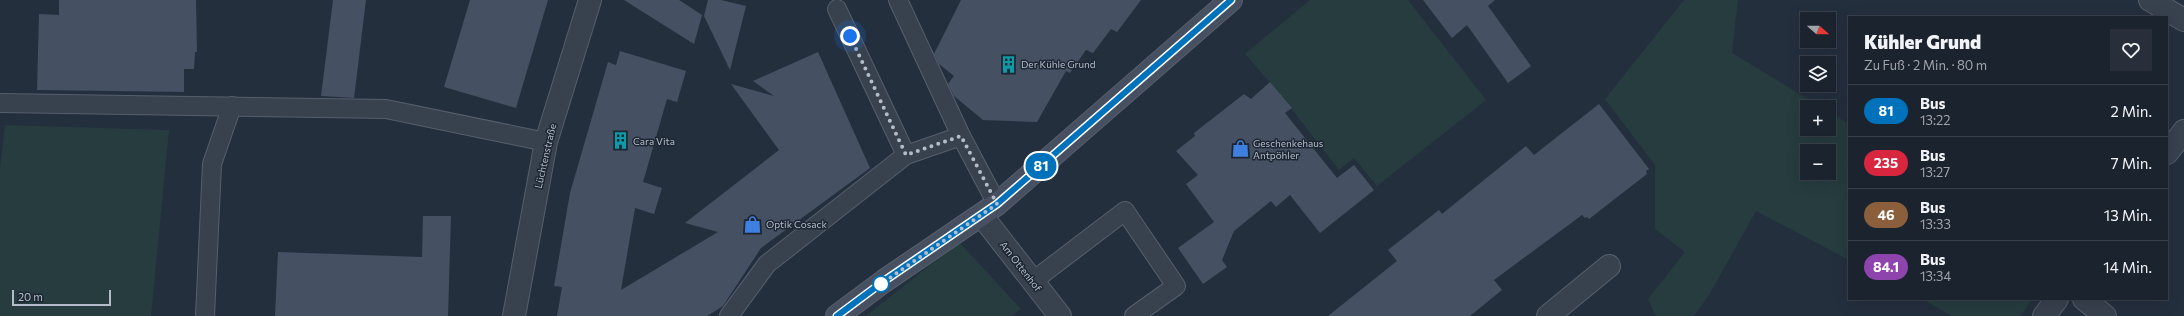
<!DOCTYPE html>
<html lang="de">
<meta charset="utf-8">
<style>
:root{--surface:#1b232e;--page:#282f3a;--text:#f1f3f6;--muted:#a0a4aa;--line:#39404a}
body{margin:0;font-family:Commissioner,sans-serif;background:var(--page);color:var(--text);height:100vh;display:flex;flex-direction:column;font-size:15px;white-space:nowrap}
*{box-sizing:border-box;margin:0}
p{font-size:13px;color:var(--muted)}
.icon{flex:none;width:22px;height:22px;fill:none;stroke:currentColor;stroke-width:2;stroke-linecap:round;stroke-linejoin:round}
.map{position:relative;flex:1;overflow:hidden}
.sheet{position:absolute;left:1848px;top:16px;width:320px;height:284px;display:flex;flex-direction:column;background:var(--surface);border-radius:0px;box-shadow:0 4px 16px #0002,0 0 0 1px var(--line)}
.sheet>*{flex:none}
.badge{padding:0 8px;border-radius:13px;font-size:14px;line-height:26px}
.needle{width:26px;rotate:111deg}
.buttons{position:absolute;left:1800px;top:12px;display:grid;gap:8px}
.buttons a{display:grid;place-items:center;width:36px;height:36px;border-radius:0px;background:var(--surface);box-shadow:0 4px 16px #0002,0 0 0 1px var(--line);font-size:20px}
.scale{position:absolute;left:12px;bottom:10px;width:99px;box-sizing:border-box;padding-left:4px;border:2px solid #b4bcc9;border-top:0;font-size:11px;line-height:14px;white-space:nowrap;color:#b4bcc9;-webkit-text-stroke:3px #1d2633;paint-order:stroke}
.you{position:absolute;width:20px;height:20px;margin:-10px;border:3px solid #fff;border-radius:50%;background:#1a73e8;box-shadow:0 0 0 6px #1a73e833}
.map>.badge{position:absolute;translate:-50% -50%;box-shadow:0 0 0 2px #fff}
.round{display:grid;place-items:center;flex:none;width:42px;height:42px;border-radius:0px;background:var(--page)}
.summary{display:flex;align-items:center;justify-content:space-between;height:68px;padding:0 16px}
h1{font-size:19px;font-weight:800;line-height:30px}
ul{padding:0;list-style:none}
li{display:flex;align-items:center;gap:12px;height:52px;padding:0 16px;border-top:1px solid var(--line)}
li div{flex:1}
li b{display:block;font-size:15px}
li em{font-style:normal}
li .badge{min-width:44px;font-weight:700;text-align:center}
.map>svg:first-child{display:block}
</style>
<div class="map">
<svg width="2184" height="316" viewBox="0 0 2184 316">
<rect width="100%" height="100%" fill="#242f3e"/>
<!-- green -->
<g fill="#263c3f" fill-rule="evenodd">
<path d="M1310,0h98l78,100 -109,86 -23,-28 -15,12 -63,-81 -31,-35z"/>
<path d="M1684,0h54l-6,53 89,54h-14v22h22v-17l20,12v136l-93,-49 -47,84 -15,21h-38l-8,-17 37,-47 -30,-23v-64l-50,-66zM1807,151h22v22h-22z"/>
<path d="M5,125l164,5 -18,186h-151v-148z"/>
<path d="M959,242l62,67 -9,7h-146z"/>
<path d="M1922,299h111l-13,17h-68z"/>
</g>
<!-- building -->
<g fill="#455162">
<path d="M59,0h137l1,52h-2l-1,17h-10v23l-147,-2 2,-76 20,1z"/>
<path d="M333,0h33l-12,98 -33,-2z"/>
<path d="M470,0h78l-32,108 -72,-21z"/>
<path d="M624,0h55l23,15 -8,29z"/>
<path d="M708,0h13l25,6 -16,64 -26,-54z"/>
<path d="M961,0h180l-24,32 -6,-3 -18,24 -7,-3 -16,23 -4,-2 -29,51 -54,-2 -29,-24 -6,-12 6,-8 -15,-12 -5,-10z"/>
<path d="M1423,0h72l-7,6 43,60 -23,17 -41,-58 -15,13z"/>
<path d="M620,51l66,20 -9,31 -10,-3 -24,83 19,6 -8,26 -19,-6 -14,82 97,-58 -33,-9 94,-73 -48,-66 43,12 -21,-15 65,-29 52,116 -109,80 -38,58 -16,10h-150l5,-29 -8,-1 16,-93 38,-131 8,3z"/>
<path d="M1270,82l22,26 -7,5 52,65 17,-13 20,25 -54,43 -30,-38 -14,12 -5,-6 -37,30 -12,29 5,7 -24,17 -25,-36 36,-26 -28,-38 12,-9 -22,-24 19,-15 -1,-3 50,-39 7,5z"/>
<path d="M1599,104l50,65 -3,2 1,3 -58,45 -2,-2 -2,1 -3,-3 -88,65 8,10 -32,26h-142l69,-55 -9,-11 51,-40 3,4 84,-68 8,9z"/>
<path d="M423,216h28l-3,100h-173l3,-64 144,5z"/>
</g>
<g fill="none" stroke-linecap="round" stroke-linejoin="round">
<defs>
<g id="lane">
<path d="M898,0l63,136 36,68"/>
<path d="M0,103l386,6 160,33"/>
<path d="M906,155l55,-19"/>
<path d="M1033,281l92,-70 51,75 -42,30"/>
<path d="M205,316l7,-152 20,-58"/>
<path d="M729,316l38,-52 139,-109 -69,-146"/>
</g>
<g id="street">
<path d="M2150,0l34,20"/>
<path d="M2167,153l17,-22"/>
<path d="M982,216l78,100"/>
<path d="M2084,299l21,17"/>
<path d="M514,316l32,-174 44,-142"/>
<path d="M1548,316l61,-50"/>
<path d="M2044,316l13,-17"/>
</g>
<path id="secondary" d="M837,316l47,-35 113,-77 234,-204"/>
</defs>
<!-- lane casing -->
<use href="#lane" stroke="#565f6c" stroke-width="20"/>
<!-- street casing -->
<use href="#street" stroke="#565f6c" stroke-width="24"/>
<!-- secondary casing -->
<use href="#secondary" stroke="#565f6c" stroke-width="24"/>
<!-- lane -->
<use href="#lane" stroke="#38414e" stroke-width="18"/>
<!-- street -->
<use href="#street" stroke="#38414e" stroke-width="22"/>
<!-- secondary -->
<use href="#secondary" stroke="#465061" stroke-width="22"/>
</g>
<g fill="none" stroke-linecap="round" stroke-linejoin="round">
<defs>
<path id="line" d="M837,316l47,-35 113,-77 234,-204"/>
</defs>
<!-- line casing -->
<use href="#line" stroke="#fff" stroke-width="9"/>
<!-- line -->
<use href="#line" stroke="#0072bc" stroke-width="6"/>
<!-- walk -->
<path stroke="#b4bcc9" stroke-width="4" stroke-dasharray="0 7.2" d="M850,36l56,119 55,-19 36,68 -116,80"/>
</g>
<!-- icons -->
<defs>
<symbol id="building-bare" viewBox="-9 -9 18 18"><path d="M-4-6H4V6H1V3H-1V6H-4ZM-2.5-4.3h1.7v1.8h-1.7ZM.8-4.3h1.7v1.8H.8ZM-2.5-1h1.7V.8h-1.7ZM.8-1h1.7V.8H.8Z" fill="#0f9aa8" stroke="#1d2633" stroke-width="2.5" paint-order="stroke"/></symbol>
<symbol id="shop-bare" viewBox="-9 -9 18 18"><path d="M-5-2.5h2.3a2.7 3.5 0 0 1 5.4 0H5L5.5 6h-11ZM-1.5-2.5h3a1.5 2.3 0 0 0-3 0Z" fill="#3f7fe0" stroke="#1d2633" stroke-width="2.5" paint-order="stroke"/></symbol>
</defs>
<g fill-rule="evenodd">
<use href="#building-bare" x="996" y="52" width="25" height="25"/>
<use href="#building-bare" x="608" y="128" width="25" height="25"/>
<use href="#shop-bare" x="1228" y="136" width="25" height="25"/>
<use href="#shop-bare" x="740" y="212" width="25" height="25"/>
</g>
<!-- markers -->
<circle fill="#fff" stroke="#0072bc" stroke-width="2" cx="881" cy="284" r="8"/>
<g text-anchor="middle" stroke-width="3" stroke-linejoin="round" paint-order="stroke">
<!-- poi labels -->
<g font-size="10" fill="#b4bcc9" stroke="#1d2633" text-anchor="start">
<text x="1021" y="68">Der Kühle Grund</text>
<text x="633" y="145">Cara Vita</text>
<text x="1253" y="147">Geschenkehaus<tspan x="1253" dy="12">Antpöhler</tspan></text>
<text x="766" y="228">Optik Cosack</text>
</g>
<!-- street labels -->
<g font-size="10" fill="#b4bcc9" stroke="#1d2633">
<text transform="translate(545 156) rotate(-77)" y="4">Lüchtenstraße</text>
<text transform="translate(1021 266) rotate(52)" y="4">Am Ottenhof</text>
</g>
</g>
</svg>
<div class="buttons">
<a><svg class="needle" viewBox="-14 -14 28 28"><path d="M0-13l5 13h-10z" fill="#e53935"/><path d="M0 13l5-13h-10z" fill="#a0a4aa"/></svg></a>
<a><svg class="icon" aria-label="layers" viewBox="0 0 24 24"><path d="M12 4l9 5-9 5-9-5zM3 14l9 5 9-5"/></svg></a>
<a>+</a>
<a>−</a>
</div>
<div class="scale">20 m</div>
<div class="you" style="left:850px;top:36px"></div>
<b class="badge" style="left:1041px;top:166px;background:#0072bc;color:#fff">81</b>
<section class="sheet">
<div class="summary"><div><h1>Kühler Grund</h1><p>Zu Fuß · 2 Min. · 80 m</p></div><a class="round"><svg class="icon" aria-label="heart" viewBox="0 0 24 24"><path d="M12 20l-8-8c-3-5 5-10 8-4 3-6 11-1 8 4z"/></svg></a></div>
<ul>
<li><span class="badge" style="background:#0072bc;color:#fff">81</span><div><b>Bus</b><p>13:22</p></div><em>2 Min.</em></li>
<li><span class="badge" style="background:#d7263d;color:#fff">235</span><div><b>Bus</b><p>13:27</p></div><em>7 Min.</em></li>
<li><span class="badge" style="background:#8b5e3c;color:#fff">46</span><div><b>Bus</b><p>13:33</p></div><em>13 Min.</em></li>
<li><span class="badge" style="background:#8e44ad;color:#fff">84.1</span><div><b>Bus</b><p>13:34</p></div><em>14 Min.</em></li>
</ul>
</section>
</div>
